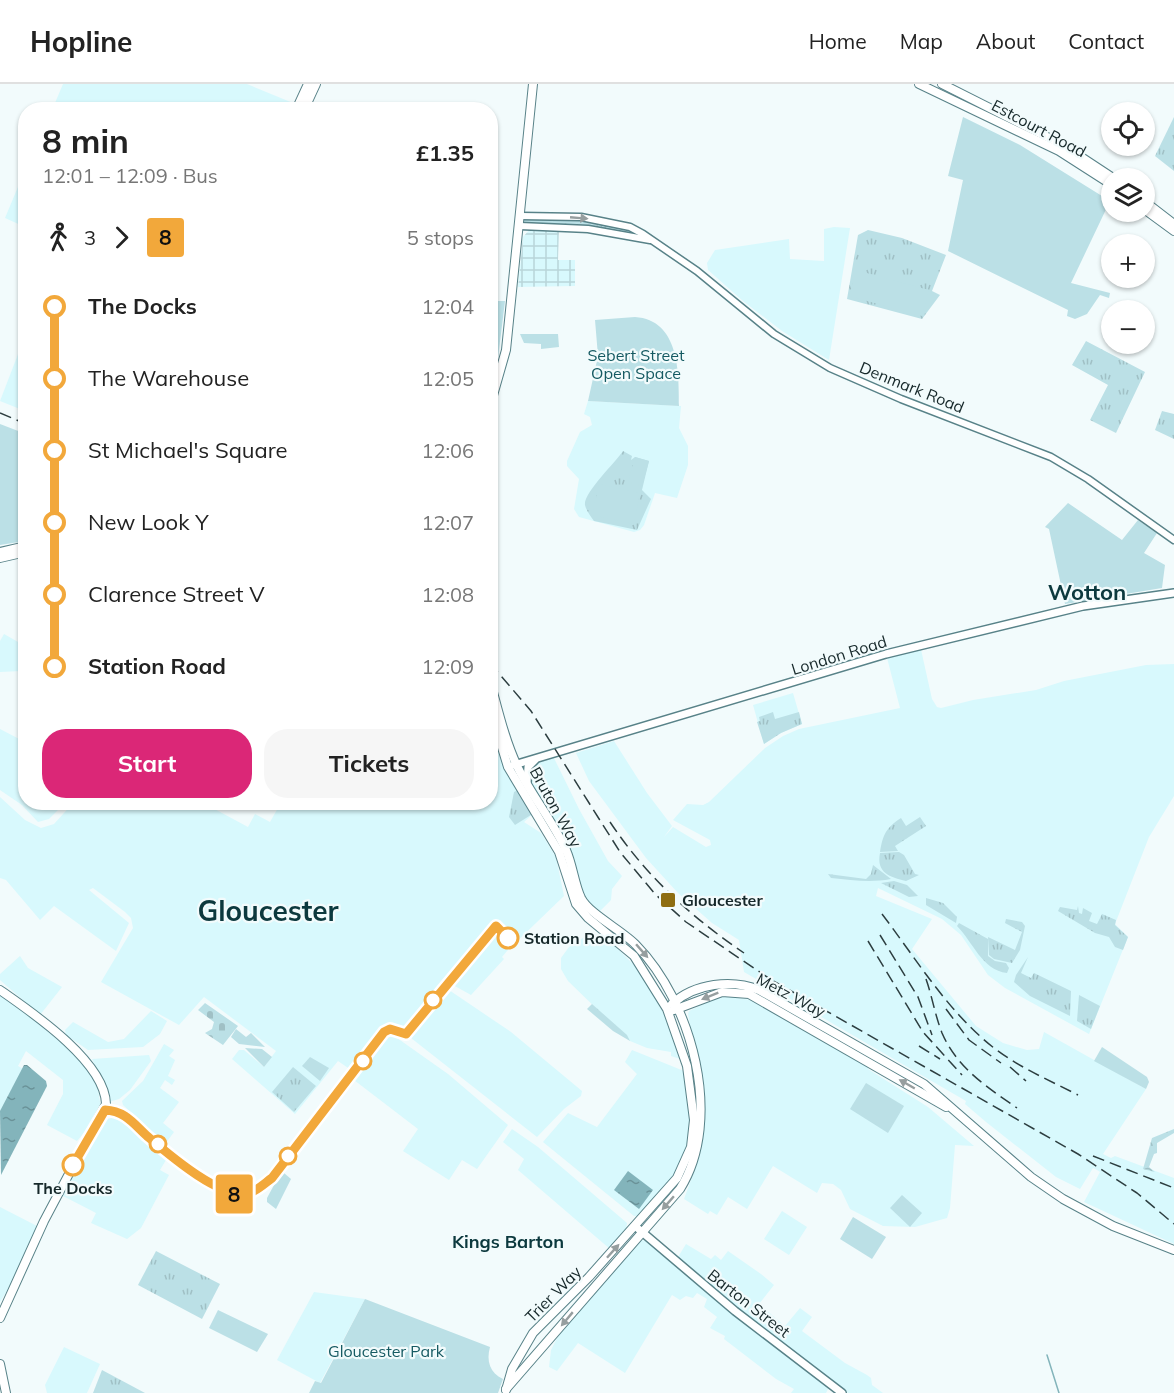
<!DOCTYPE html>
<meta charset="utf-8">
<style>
:root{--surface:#fff;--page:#f6f6f6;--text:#222;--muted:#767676;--line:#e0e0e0;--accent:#db2777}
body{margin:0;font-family:Mulish,sans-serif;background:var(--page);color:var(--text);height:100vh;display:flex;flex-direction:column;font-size:22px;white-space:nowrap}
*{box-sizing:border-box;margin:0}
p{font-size:20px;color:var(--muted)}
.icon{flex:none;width:33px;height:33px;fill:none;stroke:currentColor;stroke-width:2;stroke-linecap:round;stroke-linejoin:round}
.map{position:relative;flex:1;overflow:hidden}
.details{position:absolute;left:18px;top:18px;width:480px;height:708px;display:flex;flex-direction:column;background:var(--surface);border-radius:24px;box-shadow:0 2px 4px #0004}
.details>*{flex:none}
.badge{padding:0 12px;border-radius:4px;font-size:21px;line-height:39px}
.buttons{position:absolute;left:1101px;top:18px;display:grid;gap:12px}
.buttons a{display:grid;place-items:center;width:54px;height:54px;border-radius:50%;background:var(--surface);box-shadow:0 2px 4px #0004;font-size:30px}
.map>.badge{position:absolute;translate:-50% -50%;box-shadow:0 0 0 3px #fff}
.legs{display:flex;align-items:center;gap:9px;height:66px;padding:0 24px;font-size:20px}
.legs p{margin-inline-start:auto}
.head{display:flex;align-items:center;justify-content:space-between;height:102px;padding:0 24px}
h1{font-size:33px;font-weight:700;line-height:45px}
.cta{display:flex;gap:12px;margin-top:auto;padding:12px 24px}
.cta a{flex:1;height:69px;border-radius:24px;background:var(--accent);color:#fff;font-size:24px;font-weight:700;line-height:69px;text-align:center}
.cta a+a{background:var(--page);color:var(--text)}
ul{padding:0 24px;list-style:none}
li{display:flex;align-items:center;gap:21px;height:72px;font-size:22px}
li i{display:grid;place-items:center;width:9px;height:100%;margin:0 8px;background:currentColor}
li i::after{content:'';width:15px;height:15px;margin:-8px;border:4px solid;border-radius:50%;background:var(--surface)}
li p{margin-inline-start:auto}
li:first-child i{background:linear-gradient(#0000 50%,currentColor 0)}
li:last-child i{background:linear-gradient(currentColor 50%,#0000 0)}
header{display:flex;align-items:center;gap:36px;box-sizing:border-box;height:84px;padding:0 30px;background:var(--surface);border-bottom:2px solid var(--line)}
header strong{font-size:28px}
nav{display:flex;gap:33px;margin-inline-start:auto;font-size:21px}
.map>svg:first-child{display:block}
</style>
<header>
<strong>Hopline</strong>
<nav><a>Home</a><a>Map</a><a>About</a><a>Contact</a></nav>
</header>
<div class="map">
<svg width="1174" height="1309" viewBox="0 0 1174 1309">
<defs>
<pattern id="industrial-grid" width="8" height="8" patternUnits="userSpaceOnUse" patternTransform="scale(1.5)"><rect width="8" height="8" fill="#d8f9fd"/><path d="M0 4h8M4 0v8" fill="none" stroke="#b9d5d9"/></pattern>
<pattern id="grass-tufts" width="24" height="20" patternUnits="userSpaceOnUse" patternTransform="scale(1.5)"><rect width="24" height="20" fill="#bbe0e6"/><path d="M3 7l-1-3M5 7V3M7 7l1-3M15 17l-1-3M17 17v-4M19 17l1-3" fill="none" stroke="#a0c0c5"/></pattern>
<pattern id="forest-crowns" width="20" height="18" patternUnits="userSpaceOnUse" patternTransform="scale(1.5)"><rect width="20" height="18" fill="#bbe0e6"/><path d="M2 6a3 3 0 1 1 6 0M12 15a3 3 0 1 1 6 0" fill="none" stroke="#a0c0c5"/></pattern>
<pattern id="cemetery-stones" width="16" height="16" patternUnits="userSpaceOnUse" patternTransform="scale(1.5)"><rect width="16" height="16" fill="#bbe0e6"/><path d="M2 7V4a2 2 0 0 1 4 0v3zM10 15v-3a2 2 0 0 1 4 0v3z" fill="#a0c0c5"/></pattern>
<pattern id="water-ripples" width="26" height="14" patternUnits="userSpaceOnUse" patternTransform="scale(1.5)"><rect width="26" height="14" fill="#83b4bb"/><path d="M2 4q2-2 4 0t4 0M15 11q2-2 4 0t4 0" fill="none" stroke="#6a9298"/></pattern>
</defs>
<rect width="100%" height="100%" fill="#f2fbfc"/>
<!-- built -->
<g fill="#d8f9fd">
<path d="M63,0h184l46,19 -3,7h-238z"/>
<path d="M25,86l1,57h-1l-20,-9z"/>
<path d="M834,143l16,1 -21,132 -47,-29 -39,-30 -35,-31 -1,-7 8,-13 74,-11 1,20 34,2v-32z"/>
<path d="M25,252v75l-25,-10z"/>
<path d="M588,317l93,5 -2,22 9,18v19l-11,33 -22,-5 -11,32 -4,5 -6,2 -55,-15 -5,-8 5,-30 -12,-13v-5l13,-29 12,-7 -2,-8 -6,-3z"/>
<path d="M4,550l21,12v19l-4,6 -21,1v-31z"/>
<path d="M920,561l12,54 5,8 4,1 32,-8 63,-10 28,-9 82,-16 28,-1v132l-25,41 -34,87 13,13 -39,97 -84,-46 -17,-13 -27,-40 -19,-16 -64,-31 -2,8 56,23 -20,30 64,77 27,17 24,7 12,-1 5,-17 102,57 -43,65 8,4 4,-2 59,22v66l-90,-42 16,-30 -3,-2 -4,-2 -13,21 -24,-12 -70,-55 -21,-18 1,-3 -222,-129 -5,-32 -27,-17 -34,-30 -32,-35 -57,-77 -13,-28 38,-12 33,52 25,33 -8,11 9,-10 33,20 5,-2 -1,-5 -37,-20 14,-16 16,1 6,-3 56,-54 18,-12 16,-7 101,-21 -14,-54z"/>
<path d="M793,609l9,31 -21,9 -17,11 -11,-39z"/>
<path d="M0,645l25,13 1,60 39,1 -16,16 -11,3 -16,-17 -22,-15z"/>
<path d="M498,658l36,71 -10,9 17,11 15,24 8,39 -57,55 -5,6 2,2 -33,36 -18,-10 -4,5 62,42 71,59 -1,5 -17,13 -27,28 -126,-99 -7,-8 -15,-4 -7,3 -31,41 -13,-9 -43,53 -63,-55 7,-9h5l20,17 12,-16 -72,-54 -25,28 -78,-43 32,-54 -2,-10 -6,-6 -32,-24 -4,2 40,33 -13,28 -62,-45 -14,14 -34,-40 -6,-2v-81l25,23 16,8 13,-4 19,-21h135l1,3 39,21 7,-13 15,8 9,-16 5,3 4,-5 6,5 6,-6 190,-1 1,-59z"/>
<path d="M552,670l27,55 29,52 14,15 -10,13 -1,11 -14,14 -12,-10 -10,-32 -58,-108z"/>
<path d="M592,848l18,9 30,30 24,43 16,45 -9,-3v-4l-24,-4 -17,-7 -62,-60 -7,-12v-11l8,-11z"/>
<path d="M20,872l8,12 34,19 -22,28 -40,-35v-6z"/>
<path d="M0,911l26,18 54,46 17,24 4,25 -3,8 -21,25 -30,-16 16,-31v-14l-37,-29 -8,15 5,3 -23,43z"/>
<path d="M727,912l24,4 97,54 20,13v2l60,38 46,39 -19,-1 -5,63 -3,10 -32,9 -32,-1 -33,-17 -9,-19 -8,-6 -11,-1 -5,10 -44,-27 -26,43 -19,-12 -11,18 -7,-4 -2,3 -24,-15 16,-44 5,-43 -17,-98 1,-3 23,-11z"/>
<path d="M151,927l16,10 -7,13 -17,13 -55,3 -22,-15 -1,-5 8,-8 35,20 16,-3z"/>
<path d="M390,949l58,41 60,51 -31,44 -15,-9 -13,20 -46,-29 15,-22 -64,-49z"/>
<path d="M164,960l10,6 -5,6 6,4 -7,16 7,4 -3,5 -7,-5 -5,8 19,14 -16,21 11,9 -9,12 -42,-39 -1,-4 21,-20z"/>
<path d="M632,966l52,21 7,59 -11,37 -13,19 -28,30h-5l-91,-74 25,-29 29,14 40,-53 -12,-12z"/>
<path d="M149,971l2,6 -21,29 -11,9 -10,3 -4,-17 -13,-26z"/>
<path d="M114,1033l9,3 43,40 -6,10 9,5 -28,53 -14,11 -36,-16 5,-10 -33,-17 23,-48 19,-28z"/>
<path d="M512,1045l26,18 89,76 -1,7 -16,19 -92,-79 6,-11 -21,-17z"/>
<path d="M0,1123l37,19 -22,52 -15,24z"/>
<path d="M782,1127l25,16 -18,28 -25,-16z"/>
<path d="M641,1156l7,1 181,146 -3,6h-35l3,-4 -18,-10 -52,-40 1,-3 -15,-8 7,-11 -13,-10 3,-8 -10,-6 -4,5 -7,-2 -6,4 -8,-5 -47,78 -47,-30 -21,28 -8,-4 2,-17 7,-14z"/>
<path d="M686,1160l25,15 4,-4 6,5 7,-9 33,23 13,11 -15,19 26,22 15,-18 12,9 -10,14 43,32 22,12 4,3 1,7 11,8h-35l-122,-95 -48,-41z"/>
<path d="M314,1208l51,7 -45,84 -43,-23z"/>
<path d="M64,1263l36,17 -13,29h-40l-2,-8z"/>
</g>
<!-- industrial -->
<path fill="url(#industrial-grid)" d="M530,145l29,2 -1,29h17v26l-57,1 5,-50z"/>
<!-- grass -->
<g fill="url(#grass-tufts)">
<path d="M1174,33v54l-19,-15z"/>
<path d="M521,132c46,1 89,-1 129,24l-62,-11 -68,-3z"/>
<path d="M868,146l34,8 44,17 -14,36 8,4 -18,24 -75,-20 11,-64z"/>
<path d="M1086,257l59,31 -29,61 -26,-13 18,-35 -36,-20z"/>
<path d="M1162,327l12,3v25l-19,-9z"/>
<path d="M623,367l9,5 -1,4 4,-3 14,4 -7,29 9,9 -14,31 -43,-9c-3,-4 -8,-11 -9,-16 -2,-12 31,-43 38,-54z"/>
<path d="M773,628l2,7 24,-7 3,12 -21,9 -17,11 -7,-22 3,-1 -1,-4z"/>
<path d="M520,705l14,24 -19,12 -6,-8 5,-25z"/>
<path d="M920,733l6,9 -31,20 3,5 -18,1c3,-18 6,-24 21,-34l5,8z"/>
<path d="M899,768l5,3 11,19 4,1 -13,6c-16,-4 -30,-8 -26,-28z"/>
<path d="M873,781l18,14c-21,4 -39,1 -60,-1l-3,-4 38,5 5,-5z"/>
<path d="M894,797l13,4 11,11 -9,1 -28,-14z"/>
<path d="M926,814l17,5 14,14 -1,6 -30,-18z"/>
<path d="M1078,822l1,7 3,1 1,-6 9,5 -3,8 8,3 5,-10 14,6 -1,5 13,12 -5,13 -8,-3 -6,-10 -14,-4 -37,-22 2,-4 17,3z"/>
<path d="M1006,835l16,3 3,4 -5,24 -8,13 -18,-4 -5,-4 -1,-18 27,13 7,-18 -17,-9z"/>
<path d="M959,839l29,16v17l7,5 11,2 3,5 -2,5c-25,-3 -34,-31 -50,-47z"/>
<path d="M1028,873l-7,16 10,5 3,-5 37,18 -1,25 -40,-20 -16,-14 2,-7z"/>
<path d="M1079,911l21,11 -9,23 -14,-8z"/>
<path d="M592,920l35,31 3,6 -17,-10 -26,-22z"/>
<path d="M293,983l23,19 -22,26 -22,-20z"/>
<path d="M156,1167l64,33 -18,35 -64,-34z"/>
<path d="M102,1286l43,23h-52z"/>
</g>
<!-- forest -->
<path fill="url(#forest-crowns)" d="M1174,1045v4l-17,10v10l-3,1 -5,13 6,5 -12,-3 9,-31z"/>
<!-- cemetery -->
<path fill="url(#cemetery-stones)" d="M205,919l33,23 -15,19 -18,-12 7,-4 2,-7 -16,-12z"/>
<!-- green -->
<g fill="#bbe0e6">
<path d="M963,33l57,28 90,56 -39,82 39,10 -1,5 -9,-3 -13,19 -12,5 -8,-3 1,-6 -120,-59 15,-71 -15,-4z"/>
<path d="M856,186l73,20 -7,26 -73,-20z"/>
<path d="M491,217h14l-7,57 -7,25z"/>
<path d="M635,233c44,3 44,54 44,89l-91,-5 10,-45 -3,-36z"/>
<path d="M520,250h38l1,13 -18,2v-5l-17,-1z"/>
<path d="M0,340l26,10 -1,107 -25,4z"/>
<path d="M635,373l14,4 -7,25 -14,-4z"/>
<path d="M599,400l41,9 -6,31 -42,-9z"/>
<path d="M1068,419l54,37 16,-20 19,13 -13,20 21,12 -3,23 -97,16 -16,-75 -4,-2z"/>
<path d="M236,945l10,8 5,-4 14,14 -26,-3 -8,-7z"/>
<path d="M1102,963l45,30 2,5 -3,7 -52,-28z"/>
<path d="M245,964l17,1 10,8 -8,10z"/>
<path d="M310,973l19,11 -9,13 -18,-15z"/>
<path d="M866,999l38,23 -16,27 -38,-24z"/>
<path d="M284,1089l7,6 -15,30 -9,-7v-4l13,-24z"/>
<path d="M902,1111l20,18 -12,14 -20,-19z"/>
<path d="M853,1133l33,20 -14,22 -32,-20z"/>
<path d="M365,1215l125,48c-4,14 0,26 13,32l-5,14h-189l6,-12 6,2z"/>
<path d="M218,1226l50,24 -11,18 -48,-24z"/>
</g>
<!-- water -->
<g fill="url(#water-ripples)">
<path d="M24,981h3l19,16 1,5 -46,89 -1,-64z"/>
<path d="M628,1087l25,19 -14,19 -25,-19z"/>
</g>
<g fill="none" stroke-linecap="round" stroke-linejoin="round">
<!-- stream -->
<path stroke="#83b4bb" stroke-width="1.5" d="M1047,1271l12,38"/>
<defs>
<g id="tertiary">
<path d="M521,132l60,1 49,10 13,7 54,37 77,63 56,34 71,31 150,58 37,22 86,61"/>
<path d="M520,142l68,3 62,11"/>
</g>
<g id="secondary">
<path d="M514,681l372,-111 197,-48 91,-13"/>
<path d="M527,699l1,-16 7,-7"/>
<path d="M635,1142l100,85 107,82"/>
</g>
<g id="primary">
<path d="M919,0l140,67 53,34"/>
<path d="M942,0l121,61 50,33"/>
<path d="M296,26l12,-26"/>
<path d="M304,26l12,-26"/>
<path d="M1144,117l30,23"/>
<path d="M1144,125l30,22"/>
<path d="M490,322l16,-56 27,-266"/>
<path d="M0,468l26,-6"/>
<path d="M0,474l26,-6"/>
<path d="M490,597c8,29 15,60 28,87 14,28 35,54 48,82 7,16 8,33 15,48 8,16 42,33 55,47 56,57 88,174 44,244l-174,200"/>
<path d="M490,624l18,59 51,85 17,52 12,14 46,38 33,53 20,57 7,54 -3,27 -14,31 -88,99 -56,56 -21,36 -6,21"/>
<path d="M0,906c33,23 105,72 106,114l-62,117 -44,97"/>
<path d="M672,920c23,-21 60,-25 87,-14l165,94 107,93 32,22 50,27 61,24"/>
<path d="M674,926l48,-18 27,2 197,113"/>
<path d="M0,1280l6,29"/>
</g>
</defs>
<!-- tertiary casing -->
<use href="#tertiary" stroke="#588288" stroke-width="9"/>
<!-- secondary casing -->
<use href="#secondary" stroke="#588288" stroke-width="10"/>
<!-- primary casing -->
<use href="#primary" stroke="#588288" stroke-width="10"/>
<!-- tertiary -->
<use href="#tertiary" stroke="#fff" stroke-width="6"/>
<!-- secondary -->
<use href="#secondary" stroke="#fff" stroke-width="7"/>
<!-- primary -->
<use href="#primary" stroke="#fff" stroke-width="8"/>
<!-- rail -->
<g stroke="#2d3e40" stroke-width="1.5" stroke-dasharray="12 6" stroke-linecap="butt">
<path d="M0,329l26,11"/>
<path d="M490,579l41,48 89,141 35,42 31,28 84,57 308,175 59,39 37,31"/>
<path d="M610,738c36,54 81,95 134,131"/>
<path d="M882,830c35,46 66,98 112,134 26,20 55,32 84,47"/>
<path d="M880,851l38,62 14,38"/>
<path d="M868,857l55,91 39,43"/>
<path d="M926,895c6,17 9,36 16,54 15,35 45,54 75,75"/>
<path d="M946,925l23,31 32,23"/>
<path d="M919,962l21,13"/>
<path d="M1010,983l16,14"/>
<path d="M1093,1072l81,32"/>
</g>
</g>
<!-- one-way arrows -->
<defs><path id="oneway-solid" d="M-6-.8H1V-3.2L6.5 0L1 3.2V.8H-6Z" transform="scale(1.5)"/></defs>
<g fill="#969e9f">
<use href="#oneway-solid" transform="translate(579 134) rotate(5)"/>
<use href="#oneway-solid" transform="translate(642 867) rotate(49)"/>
<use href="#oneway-solid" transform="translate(710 912) rotate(158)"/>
<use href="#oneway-solid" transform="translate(907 1000) rotate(-150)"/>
<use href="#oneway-solid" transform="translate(668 1119) rotate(131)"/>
<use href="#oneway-solid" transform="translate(613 1167) rotate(-48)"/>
<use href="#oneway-solid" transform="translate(567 1235) rotate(130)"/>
</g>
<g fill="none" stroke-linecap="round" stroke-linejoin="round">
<defs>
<path id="line-1" d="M73,1081l32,-55c20,1 28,13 42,26 20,17 75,65 102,57 8,-2 16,-10 23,-15l112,-146 6,-3 16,5 90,-108 12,12"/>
</defs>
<!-- line-1 casing -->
<use href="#line-1" stroke="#fff" stroke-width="14"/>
<!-- line-1 -->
<use href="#line-1" stroke="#f2a83b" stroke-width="9"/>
</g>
<!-- markers -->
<rect fill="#8e6d11" stroke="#f2fbfc" stroke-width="2" x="660" y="808" width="16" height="16" rx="3"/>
<g fill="#fff" stroke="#f2a83b" stroke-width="3">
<circle cx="508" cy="854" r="10"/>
<circle cx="433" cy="916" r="8"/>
<circle cx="363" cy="977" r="8"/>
<circle cx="158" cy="1060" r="8"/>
<circle cx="288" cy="1072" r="8"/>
<circle cx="73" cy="1081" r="10"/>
</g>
<g text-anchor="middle" stroke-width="4.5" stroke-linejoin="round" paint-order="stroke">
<!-- street labels -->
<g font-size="16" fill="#16282a" stroke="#f2fbfc">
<text transform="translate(1039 44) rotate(28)" y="6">Estcourt Road</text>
<text transform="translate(912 303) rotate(22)" y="6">Denmark Road</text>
<text transform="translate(839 571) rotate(-17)" y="6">London Road</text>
<text transform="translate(556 723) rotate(61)" y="6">Bruton Way</text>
<text transform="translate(791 911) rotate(28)" y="6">Metz Way</text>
<text transform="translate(553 1210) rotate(-45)" y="6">Trier Way</text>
<text transform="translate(749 1219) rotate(38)" y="6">Barton Street</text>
</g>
<!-- park labels -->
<g font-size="16" fill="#155a62" stroke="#f2fbfc">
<text x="636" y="277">Sebert Street<tspan x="636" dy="18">Open Space</tspan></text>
<text x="386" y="1273">Gloucester Park</text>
</g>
<!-- poi labels -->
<g font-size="16" font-weight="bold" fill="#16282a" stroke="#f2fbfc" text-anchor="start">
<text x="682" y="822">Gloucester</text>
</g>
<!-- stop labels -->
<g font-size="16" font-weight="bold" fill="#16282a" stroke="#f2fbfc" text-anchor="start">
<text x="524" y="860">Station Road</text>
<text x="73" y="1110" text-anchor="middle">The Docks</text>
</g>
<!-- neighbourhood labels -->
<g font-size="18" font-weight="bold" fill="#0c393e" stroke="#f2fbfc">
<text x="508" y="1164">Kings Barton</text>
</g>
<!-- district labels -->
<g font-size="22" font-weight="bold" fill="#0c393e" stroke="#f2fbfc">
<text x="1087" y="516">Wotton</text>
</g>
<!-- town labels -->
<g font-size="28" font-weight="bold" fill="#0c393e" stroke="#f2fbfc">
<text x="268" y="837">Gloucester</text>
</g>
</g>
</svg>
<div class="buttons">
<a><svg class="icon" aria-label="locate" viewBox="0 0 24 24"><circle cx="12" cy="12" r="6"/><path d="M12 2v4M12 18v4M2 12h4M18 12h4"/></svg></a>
<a><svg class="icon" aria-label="layers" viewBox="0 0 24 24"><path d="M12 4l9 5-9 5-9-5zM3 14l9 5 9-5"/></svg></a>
<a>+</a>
<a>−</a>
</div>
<b class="badge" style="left:234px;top:1110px;background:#f2a83b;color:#111">8</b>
<section class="details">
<div class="head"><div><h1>8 min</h1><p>12:01 – 12:09 · Bus</p></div><b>£1.35</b></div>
<div class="legs"><svg class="icon" aria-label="walk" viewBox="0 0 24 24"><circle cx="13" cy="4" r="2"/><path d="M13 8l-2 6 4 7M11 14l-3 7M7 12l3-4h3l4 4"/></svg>3<svg class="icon" aria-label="forward" viewBox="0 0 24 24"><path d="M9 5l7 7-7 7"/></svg><b class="badge" style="background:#f2a83b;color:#111">8</b><p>5 stops</p></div>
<ul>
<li><i style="color:#f2a83b"></i><b>The Docks</b><p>12:04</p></li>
<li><i style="color:#f2a83b"></i><span>The Warehouse</span><p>12:05</p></li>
<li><i style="color:#f2a83b"></i><span>St Michael's Square</span><p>12:06</p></li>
<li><i style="color:#f2a83b"></i><span>New Look Y</span><p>12:07</p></li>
<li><i style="color:#f2a83b"></i><span>Clarence Street V</span><p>12:08</p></li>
<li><i style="color:#f2a83b"></i><b>Station Road</b><p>12:09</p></li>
</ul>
<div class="cta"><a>Start</a><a>Tickets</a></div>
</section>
</div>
